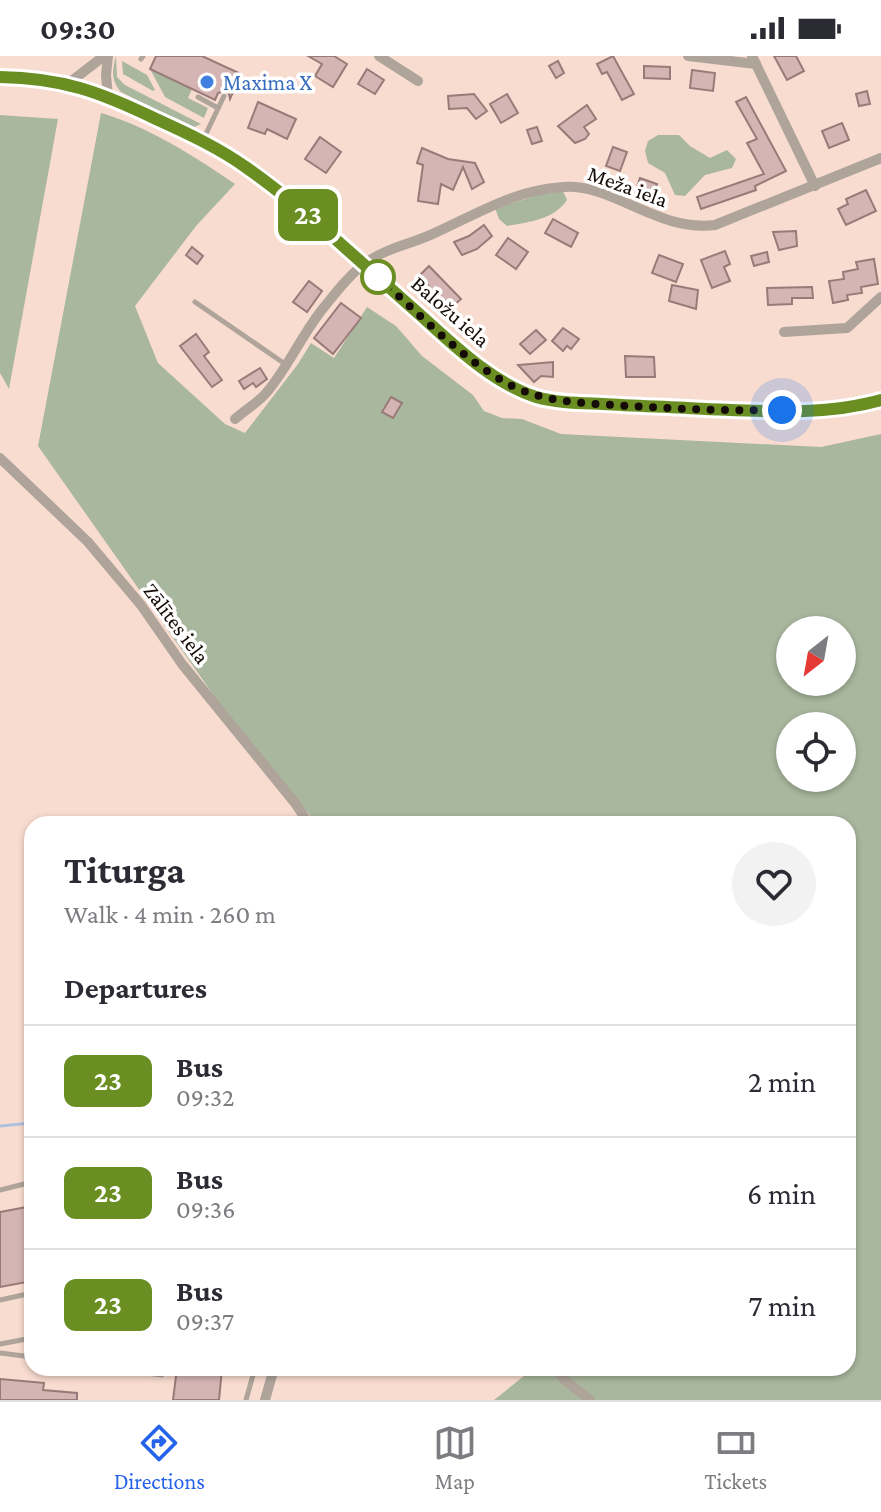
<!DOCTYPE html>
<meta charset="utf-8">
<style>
:root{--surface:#fff;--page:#f2f2f3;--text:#2b2b33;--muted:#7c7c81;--line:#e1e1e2;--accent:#2563eb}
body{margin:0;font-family:"Crimson Pro",serif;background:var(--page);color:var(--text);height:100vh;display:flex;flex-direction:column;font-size:30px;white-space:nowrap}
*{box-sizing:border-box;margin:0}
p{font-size:26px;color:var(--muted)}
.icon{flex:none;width:44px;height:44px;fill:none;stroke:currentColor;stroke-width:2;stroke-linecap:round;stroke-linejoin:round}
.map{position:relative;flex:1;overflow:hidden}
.panel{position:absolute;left:24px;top:760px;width:832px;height:560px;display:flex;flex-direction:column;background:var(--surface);border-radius:24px;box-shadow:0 2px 6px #0004}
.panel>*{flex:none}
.badge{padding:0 16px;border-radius:12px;font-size:28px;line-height:52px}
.needle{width:52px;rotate:211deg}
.tools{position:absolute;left:776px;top:560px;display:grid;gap:16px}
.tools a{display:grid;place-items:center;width:80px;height:80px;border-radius:50%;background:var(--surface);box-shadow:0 2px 6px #0004;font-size:40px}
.you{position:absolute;width:40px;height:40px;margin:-20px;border:6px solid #fff;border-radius:50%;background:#1a73e8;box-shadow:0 0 0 12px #1a73e833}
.map>.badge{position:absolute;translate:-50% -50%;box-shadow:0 0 0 4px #fff}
h2{padding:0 40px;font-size:30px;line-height:72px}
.round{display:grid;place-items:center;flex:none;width:84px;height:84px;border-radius:42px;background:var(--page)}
.overview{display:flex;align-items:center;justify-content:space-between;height:136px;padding:0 40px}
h1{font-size:38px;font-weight:700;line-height:60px}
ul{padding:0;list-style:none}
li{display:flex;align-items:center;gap:24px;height:112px;padding:0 40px;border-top:2px solid var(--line)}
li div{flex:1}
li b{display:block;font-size:30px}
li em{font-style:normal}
li .badge{min-width:88px;font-weight:700;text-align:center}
.status{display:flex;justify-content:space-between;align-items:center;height:56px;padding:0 40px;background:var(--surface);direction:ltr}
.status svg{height:22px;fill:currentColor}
.menu{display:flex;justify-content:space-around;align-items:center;height:112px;border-top:2px solid var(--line);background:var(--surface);font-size:22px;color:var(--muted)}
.menu a{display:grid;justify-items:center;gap:4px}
.menu .on{color:var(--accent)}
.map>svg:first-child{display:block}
</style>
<div class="status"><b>09:30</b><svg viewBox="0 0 49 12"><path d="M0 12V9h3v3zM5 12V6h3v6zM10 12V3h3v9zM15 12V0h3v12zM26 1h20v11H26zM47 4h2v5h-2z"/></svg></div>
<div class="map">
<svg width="881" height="1344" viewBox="0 0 881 1344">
<rect width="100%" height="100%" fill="#f9dcd0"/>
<!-- green -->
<g fill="#aab79f" fill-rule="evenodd">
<path d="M116,0l1,21 8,8 76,39 -9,4 -71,-36c-10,-12 -9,-21 -5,-36z"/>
<path d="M122,5l25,14 8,15 -2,1 -30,-17z"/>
<path d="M150,13l42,20 -4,9 20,10 -4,10 -39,-21z"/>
<path d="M101,57c48,14 93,43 134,71l-39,42 -61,80 23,57 67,61 20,9 53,-69 13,-21 23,15 33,-51 29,19 26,30 51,39 11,16 18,7 20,1 39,15 260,13 60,-13v966h-387l40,-32h314v-544h-531l-100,-124 -179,-254zM790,574h52v52h-52zM790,670h52v52h-52z"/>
<path d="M0,59l58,4 -49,270 -9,-16z"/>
<path d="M658,79h21l11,11 20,12 17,-8 9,9 -4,9 -27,7 -20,21 -10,-1 -10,-22 -17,-10 -3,-12 3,-10z"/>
<path d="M563,135l4,9c-13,20 -39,22 -60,26l-8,-7 -4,-11 47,-14z"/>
</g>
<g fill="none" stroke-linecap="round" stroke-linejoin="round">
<!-- stream -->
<path stroke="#aec0db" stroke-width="3" d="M0,1070l32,-3"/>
</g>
<!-- building -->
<g fill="#d4b5b3" stroke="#987b79" stroke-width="2">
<path d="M156,0h46l39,18 -11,25 -1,-5 -5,-3 -6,2 -3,7 -65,-31z"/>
<path d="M308,0h26l13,8 -14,23 -18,-11 7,-12z"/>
<path d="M613,0l21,38 -12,6 -15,-28 -5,2 -5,-10z"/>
<path d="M774,0h22l8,15 -17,9z"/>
<path d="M558,5l6,12 -8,5 -7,-12z"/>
<path d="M644,10l26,1v12l-26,-1z"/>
<path d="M367,13l17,11 -9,14 -17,-10z"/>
<path d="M692,14l23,3 -2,18 -23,-3z"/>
<path d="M867,35l3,13 -11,2 -3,-12z"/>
<path d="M474,38l13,17 -11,8 -9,-11 -18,1 -1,-13z"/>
<path d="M507,38l11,19 -17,10 -11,-19z"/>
<path d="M746,41l40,74 -31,15 1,4 -55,19 -4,-12 67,-23 -17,-31 10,-4 -21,-37z"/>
<path d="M258,46l38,17 -9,20 -20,-10 -2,5 -17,-6z"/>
<path d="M587,49l9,14 -12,8 5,7 -4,5 -10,4 -17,-17z"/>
<path d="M842,67l7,17 -20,8 -7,-17z"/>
<path d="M537,71l5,14 -10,3 -5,-14z"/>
<path d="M320,81l21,15 -15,21 -21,-14z"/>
<path d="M613,91l14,5 -7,19 -14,-5z"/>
<path d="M422,92l26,11 27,4 9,19 -12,7 -9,-22 -10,23 -12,-6 -3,20 -20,-3 5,-36 -6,-2z"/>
<path d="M640,122l17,6 -5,13 -16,-7z"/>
<path d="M866,134l10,21 -30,14 -8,-16 10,-5 -2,-5z"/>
<path d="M553,163l25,14 -7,14 -26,-14z"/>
<path d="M484,169l8,11 -15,13 -15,6 -8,-13 15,-6z"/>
<path d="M796,175l1,15 -18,4 -6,-18z"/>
<path d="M508,182l20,14 -12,17 -20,-14z"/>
<path d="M192,191l11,9 -6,8 -11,-9z"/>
<path d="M725,195l5,13 -6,3 6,14 -18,7 -11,-28z"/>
<path d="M767,196l2,10 -15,4 -3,-10z"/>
<path d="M659,199l24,9 -7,18 -24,-9z"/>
<path d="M874,203l4,25 -17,3 1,6 -15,2 1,5 -15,3 -4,-22 15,-2 -1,-7 15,-3 -2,-7z"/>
<path d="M429,210l32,33 -11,10 -31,-33z"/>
<path d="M309,225l13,10 -15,21 -14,-10z"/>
<path d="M672,229l26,5 -2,19 -27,-8z"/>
<path d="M812,231l1,11h-21v6l-24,1 -1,-17z"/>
<path d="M341,247l20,15 -28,36 -19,-16z"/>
<path d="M563,272l16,11 -8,10 -4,-3 -4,5 -11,-10z"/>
<path d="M536,274l10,10 -16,14 -10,-10z"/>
<path d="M196,278l13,18 -5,4 18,24 -10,7 -32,-41z"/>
<path d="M625,300l29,1 1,20h-29z"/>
<path d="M553,306v15l-12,-1 -7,6 -16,-17z"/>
<path d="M260,312l7,11 -11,8 -3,-4 -9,6 -5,-8z"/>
<path d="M391,341l11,6 -9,15 -11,-6z"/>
<path d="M32,1150v75l-32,6v-75z"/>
<path d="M177,1312h45l-3,32h-46z"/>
<path d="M0,1323l44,4 -1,7 34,3v7h-77z"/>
</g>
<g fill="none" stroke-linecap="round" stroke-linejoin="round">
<!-- lane -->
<g stroke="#aea499" stroke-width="5">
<path d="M141,3l2,-3"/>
<path d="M198,41l20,11"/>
<path d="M203,84l21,-44"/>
<path d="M195,246l90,62"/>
<path d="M0,1134l32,-8"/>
<path d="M0,1244l32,-7"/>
<path d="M0,1288l32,-6"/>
<path d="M0,1297l32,4"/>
<path d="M109,1312l53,7 1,-7"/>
<path d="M246,1344l9,-32"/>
</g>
<!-- street -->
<g stroke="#aea499" stroke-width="10">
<path d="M108,0l-2,19 2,22"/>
<path d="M379,0l39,25"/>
<path d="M688,0l68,8"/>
<path d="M752,0l63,130"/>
<path d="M69,27l35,-27"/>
<path d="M784,276l63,-4 34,-31"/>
<path d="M235,363c10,-9 24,-17 32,-27 22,-26 36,-60 58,-86 12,-15 26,-33 42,-44 21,-15 49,-19 72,-31 41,-19 79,-42 125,-44 51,-3 92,45 151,38l166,-67"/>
<path d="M0,402l88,84 53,63 41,59 113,139 14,21"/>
<path d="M554,1312l13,14 23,18"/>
<path d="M265,1344l9,-32"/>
</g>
<!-- secondary -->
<path stroke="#948575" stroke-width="14" d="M0,21c61,1 96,13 151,39 33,15 67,30 96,52 58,41 109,90 162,137 38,33 78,76 127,92 19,5 41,6 61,7 36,2 72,4 109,5 56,2 120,7 175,-8"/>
</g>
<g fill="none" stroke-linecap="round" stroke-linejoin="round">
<defs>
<path id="line" d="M0,21c63,1 100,15 156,42 31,14 63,29 91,49 58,41 109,90 162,137 38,33 78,76 127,92 21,6 45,6 67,7 34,2 68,3 103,5 56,2 120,7 175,-9"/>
</defs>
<!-- line casing -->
<use href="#line" stroke="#fff" stroke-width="18"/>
<!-- line -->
<use href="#line" stroke="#6b8e23" stroke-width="12"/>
<!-- walk -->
<path stroke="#150c08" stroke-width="8" stroke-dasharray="0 14.4" d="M378,221c40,36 85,83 132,108 37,19 79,18 119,21 51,3 102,5 153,4"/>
</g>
<!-- markers -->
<circle fill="#3f7fe0" stroke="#fff" stroke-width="3" cx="207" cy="26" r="8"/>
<circle fill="#fff" stroke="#6b8e23" stroke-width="4" cx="378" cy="221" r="16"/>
<g text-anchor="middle" stroke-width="7" stroke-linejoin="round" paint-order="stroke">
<!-- shop labels -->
<g font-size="22" fill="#366cbe" stroke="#fff" text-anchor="start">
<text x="223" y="34">Maxima X</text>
</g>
<!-- street labels -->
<g font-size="22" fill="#150c08" stroke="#fff">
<text transform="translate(628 130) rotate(20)" y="8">Meža iela</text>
<text transform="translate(451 255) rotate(41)" y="8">Baložu iela</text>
<text transform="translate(177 567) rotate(53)" y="8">Zālītes iela</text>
</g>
</g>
</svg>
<div class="tools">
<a><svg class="needle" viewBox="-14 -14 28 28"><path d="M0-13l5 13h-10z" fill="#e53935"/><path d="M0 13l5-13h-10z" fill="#7c7c81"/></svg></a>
<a><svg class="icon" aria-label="locate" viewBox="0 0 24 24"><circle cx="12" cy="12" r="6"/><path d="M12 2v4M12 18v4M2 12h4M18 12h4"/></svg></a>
</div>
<div class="you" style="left:782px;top:354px"></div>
<b class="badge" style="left:308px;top:159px;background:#6b8e23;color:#fff">23</b>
<section class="panel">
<div class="overview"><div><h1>Titurga</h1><p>Walk · 4 min · 260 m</p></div><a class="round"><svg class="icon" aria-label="heart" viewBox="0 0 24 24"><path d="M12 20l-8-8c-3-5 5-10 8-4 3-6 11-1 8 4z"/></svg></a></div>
<h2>Departures</h2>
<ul>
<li><span class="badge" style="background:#6b8e23;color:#fff">23</span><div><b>Bus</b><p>09:32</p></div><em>2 min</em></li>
<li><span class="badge" style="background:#6b8e23;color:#fff">23</span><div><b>Bus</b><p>09:36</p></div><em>6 min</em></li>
<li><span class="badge" style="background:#6b8e23;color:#fff">23</span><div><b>Bus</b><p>09:37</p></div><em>7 min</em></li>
</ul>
</section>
</div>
<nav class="menu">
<a class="on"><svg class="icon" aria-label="directions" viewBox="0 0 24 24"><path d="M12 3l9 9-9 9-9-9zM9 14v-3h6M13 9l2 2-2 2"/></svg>Directions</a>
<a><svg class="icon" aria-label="map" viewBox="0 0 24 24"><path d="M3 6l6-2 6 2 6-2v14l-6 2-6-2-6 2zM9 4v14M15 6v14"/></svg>Map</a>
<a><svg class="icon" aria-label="tickets" viewBox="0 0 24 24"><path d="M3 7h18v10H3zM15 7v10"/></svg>Tickets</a>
</nav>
